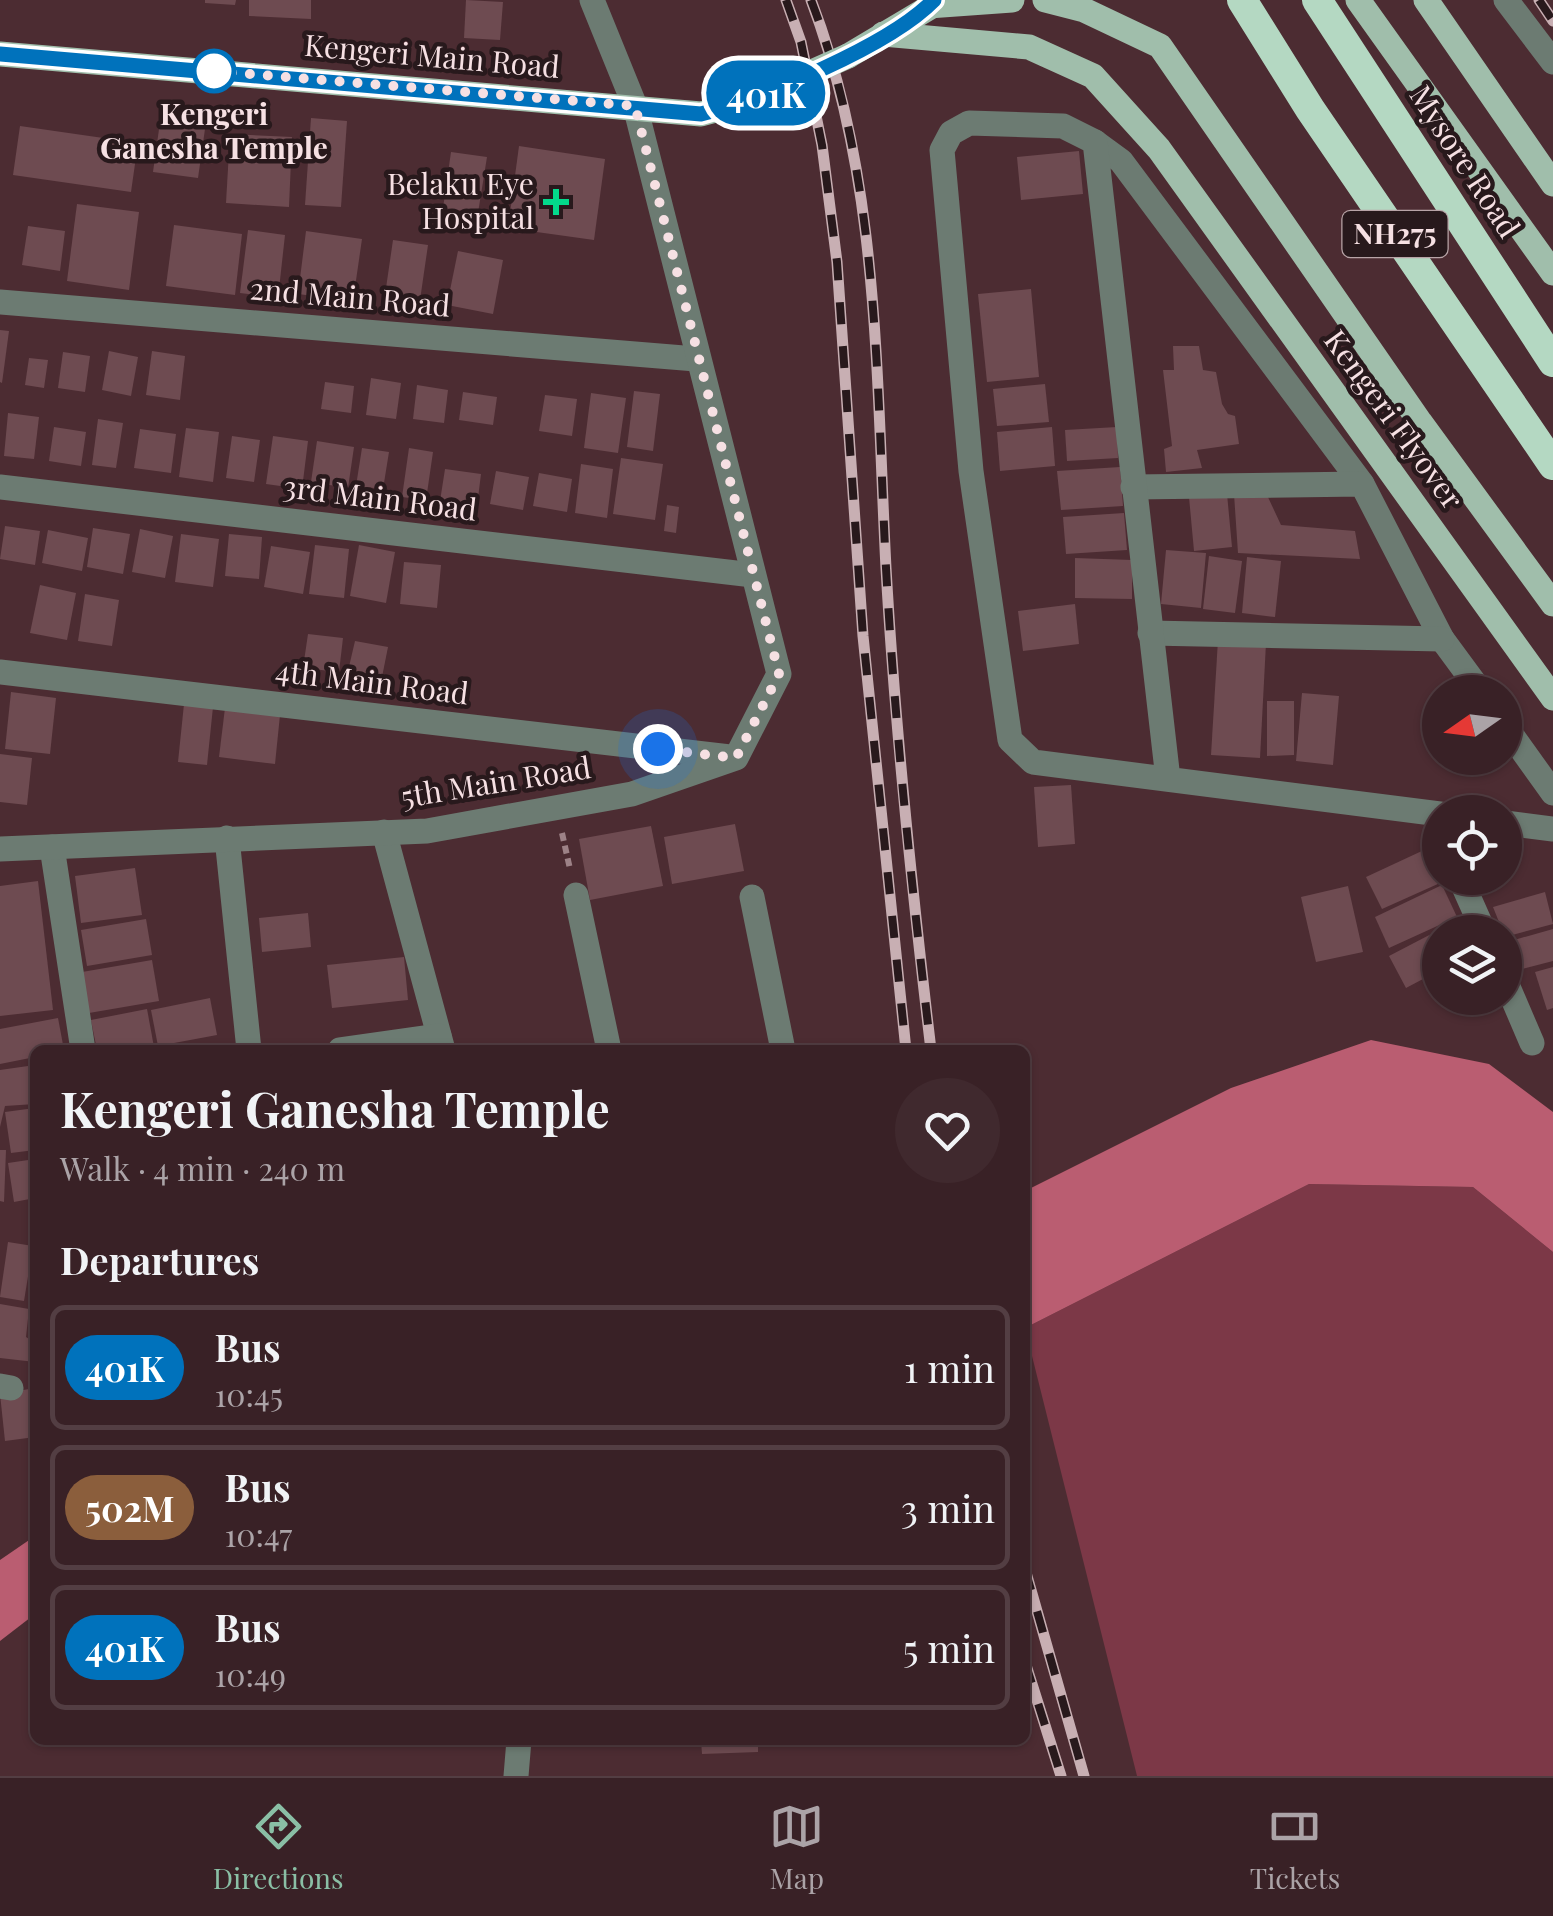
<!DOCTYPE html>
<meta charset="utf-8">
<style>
:root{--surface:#392126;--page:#40292e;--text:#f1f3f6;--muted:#aba3a7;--line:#533e43;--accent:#8abfa5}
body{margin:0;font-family:"Playfair Display",serif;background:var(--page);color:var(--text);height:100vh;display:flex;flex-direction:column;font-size:38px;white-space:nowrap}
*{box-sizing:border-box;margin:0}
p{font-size:32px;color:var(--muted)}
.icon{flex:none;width:55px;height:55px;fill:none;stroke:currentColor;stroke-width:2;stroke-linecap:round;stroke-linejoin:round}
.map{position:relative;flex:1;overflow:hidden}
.details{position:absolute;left:30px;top:1045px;width:1000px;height:700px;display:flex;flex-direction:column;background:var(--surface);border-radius:15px;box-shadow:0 2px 8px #0004,0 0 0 2px var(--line)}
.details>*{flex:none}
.badge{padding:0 20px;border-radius:32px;font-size:35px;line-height:65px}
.needle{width:65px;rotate:256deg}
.buttons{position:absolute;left:1422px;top:675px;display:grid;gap:20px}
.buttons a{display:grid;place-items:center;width:100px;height:100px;border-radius:50%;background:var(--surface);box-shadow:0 2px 8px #0004,0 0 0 2px var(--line);font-size:50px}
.you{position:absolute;width:50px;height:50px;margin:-25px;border:8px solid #fff;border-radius:50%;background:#1a73e8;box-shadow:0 0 0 15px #1a73e833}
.map>.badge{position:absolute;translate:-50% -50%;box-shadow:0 0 0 5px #fff}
h2{padding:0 30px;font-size:38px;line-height:90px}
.round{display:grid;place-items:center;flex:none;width:105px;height:105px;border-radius:52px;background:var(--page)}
.overview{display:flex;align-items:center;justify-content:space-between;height:170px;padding:0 30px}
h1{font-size:48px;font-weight:700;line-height:75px}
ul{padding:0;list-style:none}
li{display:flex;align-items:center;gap:30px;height:125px;margin:0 20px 15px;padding:0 10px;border:5px solid var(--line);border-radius:15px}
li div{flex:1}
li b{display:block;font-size:38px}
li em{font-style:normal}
li .badge{min-width:110px;font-weight:700;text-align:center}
.dock{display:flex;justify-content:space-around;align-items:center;height:140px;border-top:2px solid var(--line);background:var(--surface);font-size:28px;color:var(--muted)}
.dock a{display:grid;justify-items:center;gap:5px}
.dock .active{color:var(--accent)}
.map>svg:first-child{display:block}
</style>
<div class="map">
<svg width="1553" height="1776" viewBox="0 0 1553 1776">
<rect width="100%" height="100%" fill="#4c2c32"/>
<!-- green -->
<path fill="#7c3847" d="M1309,1184l164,3 80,65v524h-416l-112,-448z"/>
<!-- water -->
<g fill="#ba5d71">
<path d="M1371,1040l118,24 64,48v140l-80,-65 -164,-3 -284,144v-137l206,-103z"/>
<path d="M35,1536v78l-35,27v-81z"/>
</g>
<!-- building -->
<g fill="#6e4b51">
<path d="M205,0h31l-1,5 -30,-2z"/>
<path d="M249,0h62v19l-62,-3z"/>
<path d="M466,0l37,2 -3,38 -36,-2z"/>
<path d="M161,115l45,7 -8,56 -45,-6z"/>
<path d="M311,118l36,3 -6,86 -36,-2z"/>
<path d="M20,126l118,17 -7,49 -118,-17z"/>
<path d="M230,134l62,3 -3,70 -63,-4z"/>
<path d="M519,146l86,13 -11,81 -86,-12z"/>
<path d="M1079,151l4,43 -62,6 -4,-43z"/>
<path d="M451,152l36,5 -9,56 -35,-5z"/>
<path d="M77,204l62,8 -10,78 -62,-9z"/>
<path d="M174,225l68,9 -7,61 -69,-9z"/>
<path d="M28,226l37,5 -5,40 -38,-6z"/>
<path d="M248,230l37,5 -7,63 -38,-5z"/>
<path d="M306,231l56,8 -9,62 -55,-7z"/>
<path d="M393,240l35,5 -8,55 -35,-5z"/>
<path d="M458,251l45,9 -10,54 -46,-9z"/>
<path d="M1031,289l8,88 -52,5 -9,-88z"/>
<path d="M0,330l9,1 -7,52 -2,-1z"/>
<path d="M1173,346h26l4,24 13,2 6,32 6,10 7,2 4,28 -42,6 5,18 -36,4 -2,-23 8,-3 -9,-76h11z"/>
<path d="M109,351l29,6 -7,39 -29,-6z"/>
<path d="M152,351l33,5 -5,44 -34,-5z"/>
<path d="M63,352l27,4 -5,36 -27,-4z"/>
<path d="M29,358l19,2 -4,28 -19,-3z"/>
<path d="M371,378l30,5 -5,36 -30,-4z"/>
<path d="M325,382l29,4 -3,27 -30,-4z"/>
<path d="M1045,384l4,38 -52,4 -4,-37z"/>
<path d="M417,385l31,5 -4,33 -31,-4z"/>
<path d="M634,391l26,3 -7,57 -26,-4z"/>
<path d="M463,392l34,5 -4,28 -34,-5z"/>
<path d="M591,393l35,5 -8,55 -34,-5z"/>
<path d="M545,395l32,4 -5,37 -33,-5z"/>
<path d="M8,413l31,4 -5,42 -30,-3z"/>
<path d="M98,419l25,4 -7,45 -24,-3z"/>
<path d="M54,427l32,5 -5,34 -32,-5z"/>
<path d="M1052,427l3,39 -55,5 -3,-39z"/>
<path d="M1117,427l1,31 -51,3 -2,-31z"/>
<path d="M186,428l33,4 -6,50 -34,-5z"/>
<path d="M140,429l36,5 -5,39 -37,-5z"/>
<path d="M232,436l28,4 -6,42 -28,-4z"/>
<path d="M273,436l35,5 -6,48 -36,-5z"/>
<path d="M317,441l37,6 -6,41 -37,-6z"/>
<path d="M362,448l27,4 -6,37 -27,-3z"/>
<path d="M409,448l24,4 -7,48 -24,-3z"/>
<path d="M621,458l42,6 -8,56 -42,-6z"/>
<path d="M581,464l32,5 -6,49 -32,-5z"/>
<path d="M1120,467l3,39 -62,4 -4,-39z"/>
<path d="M445,469l36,5 -4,32 -37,-5z"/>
<path d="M496,471l33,6 -6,33 -33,-6z"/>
<path d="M539,473l33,6 -5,33 -34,-6z"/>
<path d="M1227,494l5,53 -38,4 -5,-54z"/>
<path d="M1234,494l33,1 14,30 74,6 5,28 -122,-6z"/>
<path d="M667,505l12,2 -3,26 -12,-2z"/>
<path d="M1124,513l3,37 -61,4 -3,-37z"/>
<path d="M5,526l35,5 -5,34 -35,-6z"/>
<path d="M93,528l37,6 -7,40 -36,-7z"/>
<path d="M140,529l33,7 -8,42 -33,-6z"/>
<path d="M48,530l40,8 -6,33 -40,-8z"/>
<path d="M181,534l38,5 -6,48 -38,-5z"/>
<path d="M229,534l33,3 -3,42 -34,-3z"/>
<path d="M315,545l34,4 -5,49 -35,-4z"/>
<path d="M359,545l36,7 -9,51 -36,-7z"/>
<path d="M271,546l39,6 -7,42 -39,-7z"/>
<path d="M1166,550l40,3 -5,55 -40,-4z"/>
<path d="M1209,556l33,5 -7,52 -32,-4z"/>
<path d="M1247,557l34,4 -6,56 -33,-4z"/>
<path d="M1075,558l57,2v39l-57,-1z"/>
<path d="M404,562l37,3 -4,43 -37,-4z"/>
<path d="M40,585l36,8 -9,47 -37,-7z"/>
<path d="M85,594l34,6 -7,46 -34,-5z"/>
<path d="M1075,604l4,40 -56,7 -5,-40z"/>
<path d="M308,634l35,4 -4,34 -36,-4z"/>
<path d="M1218,640l48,3 -6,115 -49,-3z"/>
<path d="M355,641l33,6 -6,30 -34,-6z"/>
<path d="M11,692l45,6 -6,56 -45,-5z"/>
<path d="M1302,693l37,3 -6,69 -37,-4z"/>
<path d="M1267,701h27v54l-27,1z"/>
<path d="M184,704l29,3 -6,58 -29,-3z"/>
<path d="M225,708l55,7 -5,49 -56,-7z"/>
<path d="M0,754l32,4 -5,47 -27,-3z"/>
<path d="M1071,785l4,59 -37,3 -4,-60z"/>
<path d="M735,824l9,47 -72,13 -8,-47z"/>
<path d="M651,826l12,60 -73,14 -11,-61z"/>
<path d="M1424,850l16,33 -58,26 -16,-32z"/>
<path d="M135,868l7,47 -61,8 -6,-47z"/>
<path d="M38,881l15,129 -53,6v-130z"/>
<path d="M1442,885l15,32 -68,31 -14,-31z"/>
<path d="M1348,886l15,66 -47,10 -15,-65z"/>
<path d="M1545,892l8,32 -48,13 -12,-30z"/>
<path d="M308,913l3,34 -49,5 -3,-34z"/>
<path d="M146,919l6,36 -65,11 -6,-36z"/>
<path d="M1460,919l7,13h-27v38l-34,18 -17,-32z"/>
<path d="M1553,929v32l-31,8 -8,-29z"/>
<path d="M404,957l4,43 -76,8 -5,-43z"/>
<path d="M152,960l7,41 -70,12 -7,-41z"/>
<path d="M1553,967v41l-6,2 -12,-38z"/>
<path d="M210,998l7,37 -59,11 -7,-36z"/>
<path d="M147,1009l7,38 -57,3 -6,-30z"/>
<path d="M58,1018l6,32h-29v7l-35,7v-35z"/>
<path d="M35,1065v39l-30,2 -5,21v-57z"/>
<path d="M35,1108v42l-24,3 -6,-41z"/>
<path d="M0,1150h6l-2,52 -4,-1z"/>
<path d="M35,1159v39l-21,4 -6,-39z"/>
<path d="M8,1242l25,4 -9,55 -24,-4z"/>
<path d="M0,1304l29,5 -3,28 9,6v19l-35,-4z"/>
<path d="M35,1388v49l-30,4 -5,-47z"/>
<path d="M701,1740h57v12l-56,2z"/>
</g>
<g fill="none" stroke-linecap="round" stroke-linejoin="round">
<!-- path -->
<path stroke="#9d8287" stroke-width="6" stroke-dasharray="8 5" stroke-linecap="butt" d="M562,833l8,36"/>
<!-- minor -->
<g stroke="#6c7b72" stroke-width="25">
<path d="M1506,0l47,62"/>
<path d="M1095,142l26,19 241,323"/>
<path d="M0,302l696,57"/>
<path d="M0,487l753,88"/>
<path d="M1133,487l229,-3 80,155 39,53"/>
<path d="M1150,633l292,6"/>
<path d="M0,672l730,85"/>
<path d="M1505,726l48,67"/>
<path d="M1168,779l-73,-637 -32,-16 -94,-3 -18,10 -9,17 29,321 39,269 23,22 407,52"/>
<path d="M1505,823l48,6"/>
<path d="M384,832l59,218"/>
<path d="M227,838l22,212"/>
<path d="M52,847l31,203"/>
<path d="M0,849l427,-18 205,-37 104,-36 43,-84 -144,-568 -43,-106"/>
<path d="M1460,878l24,54"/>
<path d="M576,895l33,155"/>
<path d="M752,897l31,153"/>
<path d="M1505,980l27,63"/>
<path d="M340,1050l99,-14"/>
<path d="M0,1386l11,2"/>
<path d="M516,1776l3,-36"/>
</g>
<!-- major -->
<g stroke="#a0beab" stroke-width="25">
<path d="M1045,0l39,10 76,36 260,376 133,182"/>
<path d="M1358,0l195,273"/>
<path d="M1426,0l127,184"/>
<path d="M928,6l84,-6"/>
<path d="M883,34l146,13 64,29 66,73 394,549"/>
<path d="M0,54l701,60 41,-11"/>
<path d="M848,56l94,-56"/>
</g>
<!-- highway -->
<g stroke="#b4d8c2" stroke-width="30">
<path d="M1242,0l68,109 243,356"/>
<path d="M1317,0l236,362"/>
</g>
<defs>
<g id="rail">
<path d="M786,0l15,42 21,103 15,117 26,374 43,414"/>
<path d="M811,0c69,180 65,378 75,568 9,161 26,322 45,482"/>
<path d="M1539,0l14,21"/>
<path d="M1025,1569l59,207"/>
<path d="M1025,1662l36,114"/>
</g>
</defs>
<!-- rail casing -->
<use href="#rail" stroke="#c8afb3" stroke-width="11"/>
<!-- rail -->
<use href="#rail" stroke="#28191c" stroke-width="8" stroke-dasharray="22" stroke-linecap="butt"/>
<!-- major-bridge -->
<path stroke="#a0beab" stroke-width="25" d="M742,103l106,-47"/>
</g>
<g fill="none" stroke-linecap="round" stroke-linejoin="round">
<defs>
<path id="line" d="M0,54l701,60c62,-16 188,-68 233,-114"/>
</defs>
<!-- line casing -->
<use href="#line" stroke="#fff" stroke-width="22"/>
<!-- line -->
<use href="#line" stroke="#0072bc" stroke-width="15"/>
<!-- walk -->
<path stroke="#f6e0e3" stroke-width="10" stroke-dasharray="0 18" d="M214,71l421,35 144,568 -43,84 -78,-9"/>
</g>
<!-- markers -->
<circle fill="#fff" stroke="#0072bc" stroke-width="5" cx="214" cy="71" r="20"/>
<path fill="#03d98b" stroke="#28191c" stroke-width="4" d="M551 187h10v10h10v10h-10v10h-10v-10h-10v-10h10z"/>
<g text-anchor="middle" stroke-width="9" stroke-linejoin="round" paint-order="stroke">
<!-- shield labels -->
<rect fill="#28191c" stroke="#b8a4a7" stroke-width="2.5" x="1342.5" y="211" width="105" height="46" rx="8"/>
<g font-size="28" font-weight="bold" fill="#f6e0e3">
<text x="1395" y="244">NH275</text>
</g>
<!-- street labels -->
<g font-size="30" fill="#f6e0e3" stroke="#28191c">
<text transform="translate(432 57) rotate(5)" y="10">Kengeri Main Road</text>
<text transform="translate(1464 162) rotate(57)" y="10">Mysore Road</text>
<text transform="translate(350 298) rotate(5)" y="10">2nd Main Road</text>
<text transform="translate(1393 420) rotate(54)" y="10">Kengeri Flyover</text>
<text transform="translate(380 499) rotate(7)" y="10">3rd Main Road</text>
<text transform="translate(372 683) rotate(7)" y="10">4th Main Road</text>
<text transform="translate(496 783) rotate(-9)" y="10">5th Main Road</text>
</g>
<!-- stop labels -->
<g font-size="30" font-weight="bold" fill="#f6e0e3" stroke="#28191c">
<text x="214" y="125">Kengeri<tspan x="214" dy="34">Ganesha Temple</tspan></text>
</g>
<!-- poi labels -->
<g font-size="30" fill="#f6e0e3" stroke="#28191c" text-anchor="end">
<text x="534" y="195">Belaku Eye<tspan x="534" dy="34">Hospital</tspan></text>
</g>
</g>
</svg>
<div class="buttons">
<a><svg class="needle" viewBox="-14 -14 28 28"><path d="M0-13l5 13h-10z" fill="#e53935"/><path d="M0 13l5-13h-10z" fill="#aba3a7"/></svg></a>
<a><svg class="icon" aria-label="locate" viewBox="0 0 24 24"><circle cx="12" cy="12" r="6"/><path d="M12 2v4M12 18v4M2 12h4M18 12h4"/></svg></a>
<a><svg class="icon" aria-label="layers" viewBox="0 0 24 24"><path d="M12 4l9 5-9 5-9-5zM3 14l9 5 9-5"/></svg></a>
</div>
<div class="you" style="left:658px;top:749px"></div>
<b class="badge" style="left:766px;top:93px;background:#0072bc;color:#fff">401K</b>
<section class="details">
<div class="overview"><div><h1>Kengeri Ganesha Temple</h1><p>Walk · 4 min · 240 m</p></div><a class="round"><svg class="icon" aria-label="heart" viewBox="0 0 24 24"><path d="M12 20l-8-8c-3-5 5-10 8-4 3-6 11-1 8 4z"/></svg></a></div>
<h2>Departures</h2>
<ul>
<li><span class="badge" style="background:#0072bc;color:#fff">401K</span><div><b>Bus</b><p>10:45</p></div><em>1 min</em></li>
<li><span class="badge" style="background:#8b5e3c;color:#fff">502M</span><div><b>Bus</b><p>10:47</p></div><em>3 min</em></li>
<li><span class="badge" style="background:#0072bc;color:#fff">401K</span><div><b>Bus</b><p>10:49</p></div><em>5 min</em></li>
</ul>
</section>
</div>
<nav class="dock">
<a class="active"><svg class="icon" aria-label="directions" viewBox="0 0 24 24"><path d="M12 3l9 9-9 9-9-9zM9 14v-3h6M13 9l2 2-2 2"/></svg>Directions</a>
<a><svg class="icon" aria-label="map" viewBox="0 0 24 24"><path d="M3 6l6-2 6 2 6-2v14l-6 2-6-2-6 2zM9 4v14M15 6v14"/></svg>Map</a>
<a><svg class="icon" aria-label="tickets" viewBox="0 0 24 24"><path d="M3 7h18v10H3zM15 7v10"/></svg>Tickets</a>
</nav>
